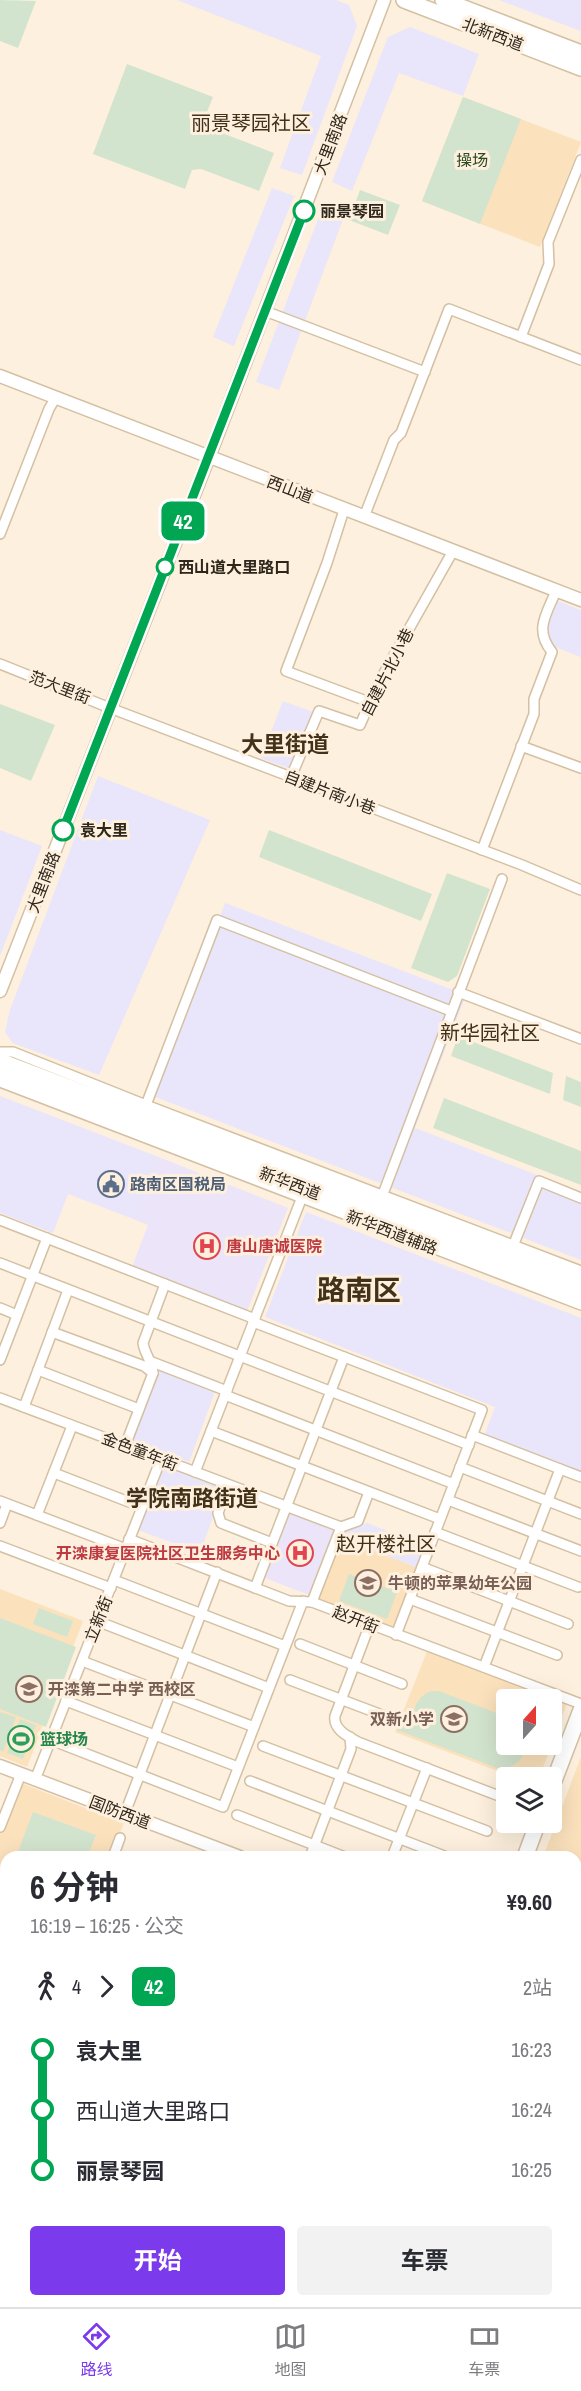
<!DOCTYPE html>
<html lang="zh">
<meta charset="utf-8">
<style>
:root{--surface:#fff;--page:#f2f2f3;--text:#2b2b33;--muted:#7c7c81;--line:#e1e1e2;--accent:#7c3aed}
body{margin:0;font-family:"Archivo Narrow","Noto Sans SC",sans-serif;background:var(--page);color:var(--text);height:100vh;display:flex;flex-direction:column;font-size:22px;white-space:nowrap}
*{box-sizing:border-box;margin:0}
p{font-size:20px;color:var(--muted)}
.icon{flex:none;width:33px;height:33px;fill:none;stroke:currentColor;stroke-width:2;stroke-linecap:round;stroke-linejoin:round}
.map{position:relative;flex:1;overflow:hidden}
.details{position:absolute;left:0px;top:1851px;width:582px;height:456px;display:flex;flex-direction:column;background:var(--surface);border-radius:18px 18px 0 0;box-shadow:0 6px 24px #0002}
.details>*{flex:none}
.badge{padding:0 12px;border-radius:9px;font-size:21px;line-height:39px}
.needle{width:39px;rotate:21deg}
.buttons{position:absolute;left:496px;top:1689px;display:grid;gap:12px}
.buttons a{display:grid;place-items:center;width:66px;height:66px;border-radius:6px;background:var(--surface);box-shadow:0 6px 24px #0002;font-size:30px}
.map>.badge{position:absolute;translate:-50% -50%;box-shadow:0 0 0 3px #fff}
.legs{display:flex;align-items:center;gap:9px;height:66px;padding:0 30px;font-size:20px}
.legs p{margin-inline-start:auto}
.head{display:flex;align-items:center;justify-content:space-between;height:102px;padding:0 30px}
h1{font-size:33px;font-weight:700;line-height:45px}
.cta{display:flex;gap:12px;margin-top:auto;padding:12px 30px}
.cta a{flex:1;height:69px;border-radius:6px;background:var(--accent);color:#fff;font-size:24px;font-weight:700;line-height:69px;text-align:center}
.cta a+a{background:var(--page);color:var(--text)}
ul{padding:0 30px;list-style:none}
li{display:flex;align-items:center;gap:21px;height:60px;font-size:22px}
li i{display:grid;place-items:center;width:9px;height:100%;margin:0 8px;background:currentColor}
li i::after{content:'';width:15px;height:15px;margin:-8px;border:4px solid;border-radius:50%;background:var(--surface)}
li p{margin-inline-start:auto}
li:first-child i{background:linear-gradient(#0000 50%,currentColor 0)}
li:last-child i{background:linear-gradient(currentColor 50%,#0000 0)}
.tabs{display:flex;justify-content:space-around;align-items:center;height:84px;border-top:2px solid var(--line);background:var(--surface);font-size:16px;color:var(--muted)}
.tabs a{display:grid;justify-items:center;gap:3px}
.tabs .active{color:var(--accent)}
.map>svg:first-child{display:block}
</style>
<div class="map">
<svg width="581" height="2307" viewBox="0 0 581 2307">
<rect width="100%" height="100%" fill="#fdf0de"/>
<!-- commercial -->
<g fill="#e9e5fb">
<path d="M177,0h159l13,5 8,21 -55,149 -22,-7 41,-112z"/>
<path d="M499,0h82v31l-3,-1z"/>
<path d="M410,27l69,27 -16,42 -64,-23 -47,118 -20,-9 56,-145z"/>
<path d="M272,188l22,8 -60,150 -21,-9z"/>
<path d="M323,206l22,8 -66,176 -23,-8z"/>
<path d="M555,600l26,10v47l-42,-16z"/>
<path d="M283,701l35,13 -22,57 -35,-13z"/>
<path d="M98,776l112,44 -111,255 -86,-32 -8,-11 5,-22z"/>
<path d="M0,830l42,16 -42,110z"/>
<path d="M225,903l241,92 -51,133 166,64v68l-428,-164z"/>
<path d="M0,1096l161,62 -25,62 -68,-26 -15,39 -53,-20z"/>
<path d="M306,1212l275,106v153l-96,-37 10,-27 -230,-90z"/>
<path d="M161,1359l58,22 -30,81 -59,-22z"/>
<path d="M163,1466l60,23 -23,64 -62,-23z"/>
<path d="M367,1523l59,23 -8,22 -78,-30 2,-6z"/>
</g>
<!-- built -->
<g fill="#fbe1bc">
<path d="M463,97l118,45 -41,105 -118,-46z"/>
<path d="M340,1538l78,30 -23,60 -78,-30z"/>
<path d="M0,1589l83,32 -56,146 -27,-11z"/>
<path d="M428,1649l139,54 -15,40v-43h-45v44l45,1 -13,32h-26l-118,-45z"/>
<path d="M581,1757v120l-5,-2v-18h-33z"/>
<path d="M18,1782l106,41 -13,34h-105v62l-6,-2v-87z"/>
</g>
<!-- medical -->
<g fill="#ece4f9">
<path d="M161,1158l127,50 -41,103 -115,-44 16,-42 -12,-5z"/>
<path d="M287,1509l50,19 -25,68 -50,-19z"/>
</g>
<!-- green -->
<g fill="#d3e4ce">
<path d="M0,0l36,1 -18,47 -18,-7z"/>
<path d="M127,64l86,33 -10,25 6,6 65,25 -15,38 -58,-22 -9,1 -7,19 -92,-35z"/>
<path d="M463,97l58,22 -41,105 -58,-23z"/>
<path d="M360,190l40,15 -12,30 -39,-15z"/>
<path d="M0,704l55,21 -24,56 -31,-13z"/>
<path d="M269,830l163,64 -11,27 -162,-64z"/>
<path d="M447,873l43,16 -33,87 -9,6 -37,-14z"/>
<path d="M458,1036l95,37 -3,21 -99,-38z"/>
<path d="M566,1076l15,6v25l-18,-7z"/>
<path d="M444,1098l137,53v34l-148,-57z"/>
<path d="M349,1574l48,18 -10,27 -48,-18z"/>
<path d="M39,1608l34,13 -6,16 -34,-13z"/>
<path d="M0,1618l76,29 -30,80 -46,-18z"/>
<path d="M431,1691h8l68,26v27l19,1c-3,16 -12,24 -29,23l-100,-38 4,-10 16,6c-7,-14 -1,-29 14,-35z"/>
<path d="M0,1712l16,5 -13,35 -3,-2z"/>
<path d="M20,1719l16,6 -13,34 -16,-6z"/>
<path d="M33,1812l63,23 -9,22h-71z"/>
</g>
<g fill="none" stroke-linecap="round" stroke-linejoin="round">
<defs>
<g id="minor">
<path d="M265,311l160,61"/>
<path d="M521,337l28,-73 -1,-22 33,-82"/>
<path d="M344,510l-17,53 -41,108 83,31"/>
<path d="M364,517l30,-77 7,-7 48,-124 132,51"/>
<path d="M0,534l49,-125 7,-12"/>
<path d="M0,664l110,44 412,157 59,25"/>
<path d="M521,746l60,22"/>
<path d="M291,777l28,-66 41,14 19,-43 74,-131"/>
<path d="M482,850l52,-136v-15l18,-47c-18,-22 -6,-37 4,-61"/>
<path d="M458,992l123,47"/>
<path d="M0,1052h13l133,53 435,166"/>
<path d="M0,1082l581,223"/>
<path d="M146,1105l71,-185 234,91"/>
<path d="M383,1194l119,-315"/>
<path d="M0,1220l255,99"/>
<path d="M511,1251l28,-70 42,17"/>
<path d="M0,1263l469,182"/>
<path d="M0,1308l17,7"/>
<path d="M253,1322l229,88 -86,225"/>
<path d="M52,1332l92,34 9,7"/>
<path d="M0,1360l47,-122"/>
<path d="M152,1362l75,29"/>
<path d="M38,1370l101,39"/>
<path d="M225,1395l229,89"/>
<path d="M0,1398l341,129 -29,75"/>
<path d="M24,1407l44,-117"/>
<path d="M211,1431l229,88"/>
<path d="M472,1435l88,34 -76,198"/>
<path d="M125,1446l28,-73c-1,-12 -8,-18 -10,-30l22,-59"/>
<path d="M460,1467l121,47"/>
<path d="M560,1469l21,8"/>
<path d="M195,1472l107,-275"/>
<path d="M54,1473l88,34"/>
<path d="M228,1485l-10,28 3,10 51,20"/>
<path d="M448,1500l133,51"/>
<path d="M0,1501l126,48"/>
<path d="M37,1515l35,-89"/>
<path d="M0,1523l7,-19"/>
<path d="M341,1527l17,-6 11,-29"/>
<path d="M435,1532l143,55"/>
<path d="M129,1539l160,62 23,1 269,102"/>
<path d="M0,1546l111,42"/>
<path d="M422,1567l146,57"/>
<path d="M114,1580l171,66"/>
<path d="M255,1588l89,-231"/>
<path d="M410,1599l147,56"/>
<path d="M97,1621l172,67"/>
<path d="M370,1624l-35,92c-2,13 12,20 23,26l149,57"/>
<path d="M300,1644l102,40"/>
<path d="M82,1661l172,66"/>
<path d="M290,1680l100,38"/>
<path d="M66,1701l172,66"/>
<path d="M51,1740l172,67 80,-206"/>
<path d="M263,1746l224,85"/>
<path d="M35,1780l126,-321"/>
<path d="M250,1781l197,76"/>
<path d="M125,1813l92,-241"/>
<path d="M237,1815l108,42"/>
<path d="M0,1827l21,-53"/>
<path d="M113,1857l7,-19"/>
<path d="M310,1857l41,-108 -1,-12"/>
<path d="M392,1857l35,-89"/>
<path d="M576,1878l5,2"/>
<path d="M0,1928l6,2"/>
<path d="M0,1977l6,2"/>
<path d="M0,2023l6,2"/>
<path d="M0,2067l6,2"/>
<path d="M0,2110l6,2"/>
<path d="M576,2137l5,-12"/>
<path d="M0,2156l6,3"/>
<path d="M0,2194l6,-16"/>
<path d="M576,2208l5,2"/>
<path d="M576,2245l5,2"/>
<path d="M576,2280l5,2"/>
<path d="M273,2301l16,6"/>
<path d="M534,2301l17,6"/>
<path d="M165,2307l2,-6"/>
<path d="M465,2307l3,-6"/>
<path d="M576,2307l5,-14"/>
</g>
<g id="tertiary">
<path d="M0,376l581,224"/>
<path d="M0,991l217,-555 167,-436"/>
<path d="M0,1766l240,91"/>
<path d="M576,1986l5,2"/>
</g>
<g id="primary">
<path d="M404,0l177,68"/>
<path d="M443,0l138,53"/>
<path d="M0,1061l581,221"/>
<path d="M0,1072l581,222"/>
<path d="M552,1786l29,-76"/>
<path d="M525,1857l13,-35"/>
<path d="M0,2254l6,2"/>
<path d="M0,2273l6,2"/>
<path d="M74,2301l15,6"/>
<path d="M123,2301l16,6"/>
<path d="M352,2307l2,-6"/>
</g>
</defs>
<!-- minor casing -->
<use href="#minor" stroke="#d4c0a3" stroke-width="12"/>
<!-- tertiary casing -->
<use href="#tertiary" stroke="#d4c0a3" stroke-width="15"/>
<!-- primary casing -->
<use href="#primary" stroke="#d4c0a3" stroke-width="18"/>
<!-- minor -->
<use href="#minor" stroke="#fff" stroke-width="9"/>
<!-- tertiary -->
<use href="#tertiary" stroke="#fff" stroke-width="12"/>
<!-- primary -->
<use href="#primary" stroke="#fff" stroke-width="15"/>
</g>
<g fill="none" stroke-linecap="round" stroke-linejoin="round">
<defs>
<path id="line-1" d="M63,830l241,-619"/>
</defs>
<!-- line-1 casing -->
<use href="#line-1" stroke="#fff" stroke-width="14"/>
<!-- line-1 -->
<use href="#line-1" stroke="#00a651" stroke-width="9"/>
</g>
<!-- icons -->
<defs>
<symbol id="civic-ring" viewBox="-11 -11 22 22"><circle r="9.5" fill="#fdf0de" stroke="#5c6f8a" stroke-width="1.5"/><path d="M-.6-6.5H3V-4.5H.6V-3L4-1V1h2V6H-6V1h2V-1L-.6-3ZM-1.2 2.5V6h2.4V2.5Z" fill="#5c6f8a"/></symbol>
<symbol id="hospital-ring" viewBox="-11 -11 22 22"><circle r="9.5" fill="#fdf0de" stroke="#e0444e" stroke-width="1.5"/><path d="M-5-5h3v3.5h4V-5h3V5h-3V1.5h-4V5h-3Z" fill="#e0444e"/></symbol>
<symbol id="school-ring" viewBox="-11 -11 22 22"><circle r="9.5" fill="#fdf0de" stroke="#8d6e63" stroke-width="1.5"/><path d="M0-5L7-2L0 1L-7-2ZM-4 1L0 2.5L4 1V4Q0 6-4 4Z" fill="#8d6e63"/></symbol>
<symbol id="stadium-ring" viewBox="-11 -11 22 22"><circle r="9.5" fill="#fdf0de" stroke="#2e9e5b" stroke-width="1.5"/><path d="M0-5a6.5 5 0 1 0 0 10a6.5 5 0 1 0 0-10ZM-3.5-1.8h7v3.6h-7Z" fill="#2e9e5b"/></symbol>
</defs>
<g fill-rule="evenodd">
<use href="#civic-ring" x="96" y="1169" width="30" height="30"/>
<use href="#hospital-ring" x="192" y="1231" width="30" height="30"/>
<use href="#hospital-ring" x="285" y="1538" width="30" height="30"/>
<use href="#school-ring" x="353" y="1568" width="30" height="30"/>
<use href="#school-ring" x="14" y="1674" width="30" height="30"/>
<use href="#school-ring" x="439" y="1704" width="30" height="30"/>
<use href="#stadium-ring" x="6" y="1724" width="30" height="30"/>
</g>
<!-- markers -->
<g fill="#fff" stroke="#00a651" stroke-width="3">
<circle cx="304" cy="211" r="10"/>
<circle cx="165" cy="567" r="8"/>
<circle cx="63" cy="830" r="10"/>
</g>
<g text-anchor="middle" stroke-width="6" stroke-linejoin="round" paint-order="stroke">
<!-- street labels -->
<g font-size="16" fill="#2f271c" stroke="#fdf0de">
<text transform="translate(493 34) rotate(21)" y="6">北新西道</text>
<text transform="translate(330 144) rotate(-69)" y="6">大里南路</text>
<text transform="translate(290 489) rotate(21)" y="6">西山道</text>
<text transform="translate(387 672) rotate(-63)" y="6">自建片北小巷</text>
<text transform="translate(60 687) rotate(21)" y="6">范大里街</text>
<text transform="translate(330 792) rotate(21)" y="6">自建片南小巷</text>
<text transform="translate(43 882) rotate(-69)" y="6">大里南路</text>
<text transform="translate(290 1183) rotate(21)" y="6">新华西道</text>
<text transform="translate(392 1232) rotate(21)" y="6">新华西道辅路</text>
<text transform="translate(140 1451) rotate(21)" y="6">金色童年街</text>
<text transform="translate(98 1619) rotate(-68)" y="6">立新街</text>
<text transform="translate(356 1619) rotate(21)" y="6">赵开街</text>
<text transform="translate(120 1812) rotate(21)" y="6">国防西道</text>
</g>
<!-- park labels -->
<g font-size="16" fill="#2a4b1f" stroke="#fdf0de">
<text x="472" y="166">操场</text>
</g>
<!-- stop labels -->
<g font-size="16" font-weight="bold" fill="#2f271c" stroke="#fdf0de" text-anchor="start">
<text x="320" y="217">丽景琴园</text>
<text x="178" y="573">西山道大里路口</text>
<text x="80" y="836">袁大里</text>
</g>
<!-- service labels -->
<g font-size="16" font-weight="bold" fill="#4e5e75" stroke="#fdf0de" text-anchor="start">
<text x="130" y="1190">路南区国税局</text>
</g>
<!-- health labels -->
<g font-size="16" font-weight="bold" fill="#be3a42" stroke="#fdf0de" text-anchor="start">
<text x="226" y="1252">唐山唐诚医院</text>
<text x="280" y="1559" text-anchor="end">开滦康复医院社区卫生服务中心</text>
</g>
<!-- education labels -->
<g font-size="16" font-weight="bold" fill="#785e54" stroke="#fdf0de" text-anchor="start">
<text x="388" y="1589">牛顿的苹果幼年公园</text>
<text x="48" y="1695">开滦第二中学 西校区</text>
<text x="434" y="1725" text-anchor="end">双新小学</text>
</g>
<!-- leisure labels -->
<g font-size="16" font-weight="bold" fill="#27864d" stroke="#fdf0de" text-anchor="start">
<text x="40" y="1745">篮球场</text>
</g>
<!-- quarter labels -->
<g font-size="20" fill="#433219" stroke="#fdf0de">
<text x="251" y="130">丽景琴园社区</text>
<text x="490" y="1040">新华园社区</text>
<text x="386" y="1551">赵开楼社区</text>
</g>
<!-- district labels -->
<g font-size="22" font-weight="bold" fill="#433219" stroke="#fdf0de">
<text x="285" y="752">大里街道</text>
<text x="192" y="1506">学院南路街道</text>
</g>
<!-- town labels -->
<g font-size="28" font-weight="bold" fill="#433219" stroke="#fdf0de">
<text x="359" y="1300">路南区</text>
</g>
</g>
</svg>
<div class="buttons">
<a><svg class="needle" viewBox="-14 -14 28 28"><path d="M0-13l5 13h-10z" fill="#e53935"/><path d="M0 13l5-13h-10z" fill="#7c7c81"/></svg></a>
<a><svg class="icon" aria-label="layers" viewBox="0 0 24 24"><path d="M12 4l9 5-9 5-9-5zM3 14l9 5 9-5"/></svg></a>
</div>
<b class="badge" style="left:183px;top:521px;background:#00a651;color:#fff">42</b>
<section class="details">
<div class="head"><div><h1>6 分钟</h1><p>16:19 – 16:25 · 公交</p></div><b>¥9.60</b></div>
<div class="legs"><svg class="icon" aria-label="walk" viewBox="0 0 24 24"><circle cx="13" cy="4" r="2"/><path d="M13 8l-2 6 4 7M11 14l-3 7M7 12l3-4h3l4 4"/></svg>4<svg class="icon" aria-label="forward" viewBox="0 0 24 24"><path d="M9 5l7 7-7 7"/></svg><b class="badge" style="background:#00a651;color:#fff">42</b><p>2站</p></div>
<ul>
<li><i style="color:#00a651"></i><b>袁大里</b><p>16:23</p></li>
<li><i style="color:#00a651"></i><span>西山道大里路口</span><p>16:24</p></li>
<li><i style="color:#00a651"></i><b>丽景琴园</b><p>16:25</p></li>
</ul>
<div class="cta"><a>开始</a><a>车票</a></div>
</section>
</div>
<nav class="tabs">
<a class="active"><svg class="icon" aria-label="directions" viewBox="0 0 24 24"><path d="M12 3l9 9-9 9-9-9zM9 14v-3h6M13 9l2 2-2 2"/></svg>路线</a>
<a><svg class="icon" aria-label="map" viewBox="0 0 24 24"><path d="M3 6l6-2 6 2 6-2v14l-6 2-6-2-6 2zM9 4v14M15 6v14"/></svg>地图</a>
<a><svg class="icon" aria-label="tickets" viewBox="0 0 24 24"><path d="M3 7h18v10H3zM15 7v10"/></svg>车票</a>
</nav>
